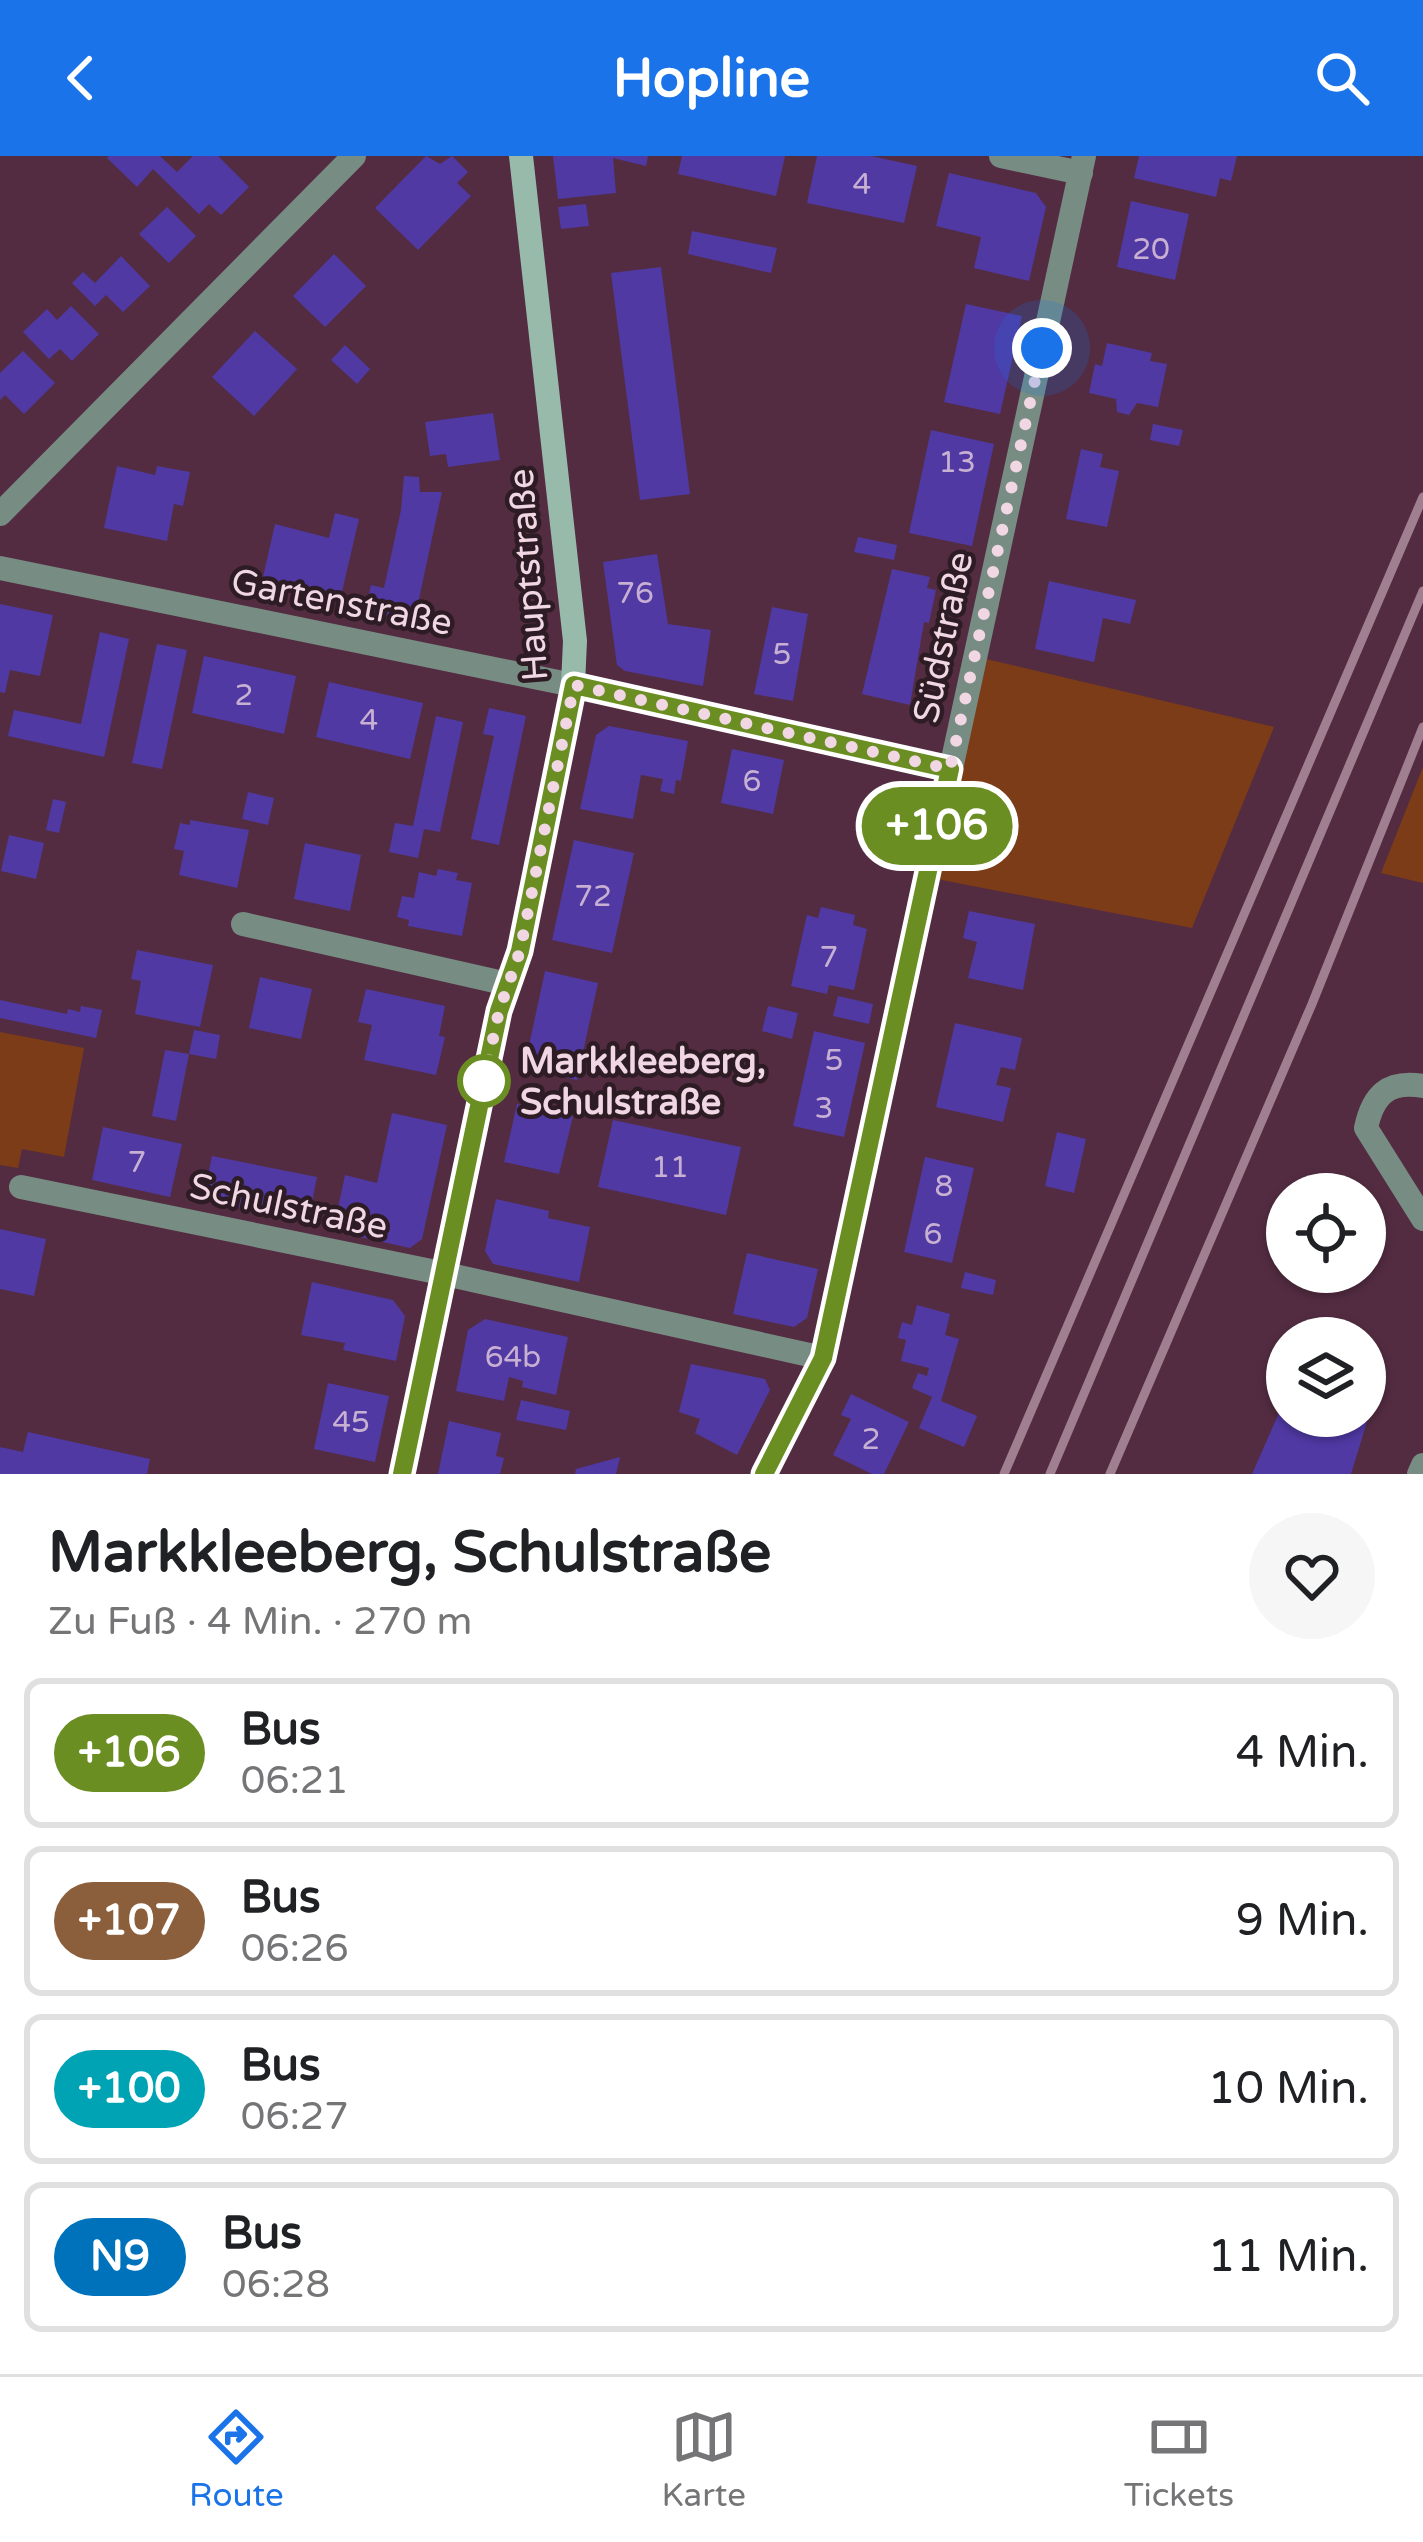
<!DOCTYPE html>
<html lang="de">
<meta charset="utf-8">
<style>
:root{--surface:#fff;--page:#f6f6f6;--text:#202124;--muted:#757577;--line:#e0e0e0;--accent:#1a73e8}
body{margin:0;font-family:"Varela Round",sans-serif;background:var(--page);color:var(--text);height:100vh;display:flex;flex-direction:column;font-size:45px;white-space:nowrap}
*{box-sizing:border-box;margin:0}
p{font-size:39px;color:var(--muted)}
.icon{flex:none;width:66px;height:66px;fill:none;stroke:currentColor;stroke-width:2;stroke-linecap:round;stroke-linejoin:round}
.map{position:relative;height:1318px;overflow:hidden}
.details{display:flex;flex-direction:column;background:var(--surface);flex:1}
.details>*{flex:none}
.badge{padding:0 24px;border-radius:39px;font-size:42px;line-height:78px}
.controls{position:absolute;left:1266px;top:1017px;display:grid;gap:24px}
.controls a{display:grid;place-items:center;width:120px;height:120px;border-radius:50%;background:var(--surface);box-shadow:0 3px 9px #0004;font-size:60px}
.you{position:absolute;width:60px;height:60px;margin:-30px;border:9px solid #fff;border-radius:50%;background:#1a73e8;box-shadow:0 0 0 18px #1a73e833}
.map>.badge{position:absolute;translate:-50% -50%;box-shadow:0 0 0 6px #fff}
.round{display:grid;place-items:center;flex:none;width:126px;height:126px;border-radius:63px;background:var(--page)}
.overview{display:flex;align-items:center;justify-content:space-between;height:204px;padding:0 48px}
h1{font-size:57px;font-weight:700;line-height:90px}
ul{padding:0;list-style:none}
li{display:flex;align-items:center;gap:36px;height:150px;margin:0 24px 18px;padding:0 24px;border:6px solid var(--line);border-radius:18px}
li div{flex:1}
li b{display:block;font-size:45px}
li em{font-style:normal}
li .badge{min-width:132px;font-weight:700;text-align:center}
header{display:flex;justify-content:space-between;align-items:center;height:156px;padding:0 48px;background:var(--accent);color:#fff;font-size:54px;font-weight:700}
.tab-bar{display:flex;justify-content:space-around;align-items:center;height:168px;border-top:3px solid var(--line);background:var(--surface);font-size:33px;color:var(--muted)}
.tab-bar a{display:grid;justify-items:center;gap:6px}
.tab-bar .active{color:var(--accent)}
.map>svg:first-child{display:block}
</style>
<header><svg class="icon" aria-label="back" viewBox="0 0 24 24"><path d="M15 5l-7 7 7 7"/></svg>Hopline<svg class="icon" aria-label="search" viewBox="0 0 24 24"><circle cx="10" cy="10" r="6"/><path d="M15 15l6 6"/></svg></header>
<div class="map">
<svg width="1423" height="1318" viewBox="0 0 1423 1318">
<rect width="100%" height="100%" fill="#532c41"/>
<!-- green -->
<g fill="#7d3c18">
<path d="M974,500l300,71 -82,201 -266,-51z"/>
<path d="M1423,611v116l-42,-10z"/>
<path d="M0,876l84,16 -20,109 -42,-8 -4,19 -18,-3z"/>
</g>
<!-- building -->
<g fill="#5039a3">
<path d="M109,0h51l17,16 16,-16h25l31,31 -28,28 -12,-11 -10,10 -46,-45 -16,18 -30,-29z"/>
<path d="M426,0l14,8 12,-8 16,16 -11,11 14,13 -53,54 -43,-42z"/>
<path d="M553,0h95l-2,10 -33,-8 3,35 -58,6z"/>
<path d="M682,0h103l-9,40 -98,-22z"/>
<path d="M817,0h54l46,10 -13,57 -97,-20z"/>
<path d="M1139,0h98l-6,25 -11,-3 -4,19 -82,-19z"/>
<path d="M949,17l87,20 10,14 -17,74 -55,-13 7,-31 -45,-11z"/>
<path d="M1131,45l58,13 -14,66 -58,-13z"/>
<path d="M586,48l3,22 -28,3 -3,-22z"/>
<path d="M167,51l29,29 -27,27 -30,-29z"/>
<path d="M692,75l85,17 -6,25 -83,-19z"/>
<path d="M334,98l32,32 -41,41 -32,-31z"/>
<path d="M121,100l29,30 -27,26 -17,-17 -11,11 -23,-23 11,-11 12,11z"/>
<path d="M661,111l29,227 -50,6 -29,-227z"/>
<path d="M966,148l56,12 -22,98 -56,-12z"/>
<path d="M71,150l28,28 -27,27 -12,-12 -11,10 -26,-27 24,-23 10,11z"/>
<path d="M255,175l42,38 -43,47 -42,-39z"/>
<path d="M1107,187l45,10 -2,8 17,3 -9,43 -21,-4 -8,12 -12,-3 -1,-13 -27,-6 6,-29 7,2z"/>
<path d="M345,189l25,24 -13,15 -26,-24z"/>
<path d="M23,195l32,32 -31,31 -19,-19 -5,5v-27z"/>
<path d="M493,257l7,47 -52,7 -2,-13 -16,2 -5,-34z"/>
<path d="M1153,268l30,6 -4,16 -29,-6z"/>
<path d="M931,274l63,14 -22,102 -63,-13z"/>
<path d="M1081,293l22,5 -3,13 19,4 -12,56 -41,-8z"/>
<path d="M117,310l38,9 2,-9 33,6 -7,34 -9,-2 -7,37 -63,-13z"/>
<path d="M404,320l15,1 1,15h22l-28,130 -49,-10 6,-27 13,3 17,-78z"/>
<path d="M335,357l24,6 -18,77 -78,-19 12,-53 54,14z"/>
<path d="M858,381l39,8 -3,15 -40,-8z"/>
<path d="M657,398l11,70 43,6 -8,56 -78,-15 -8,-6 -14,-103z"/>
<path d="M892,413l38,8 -3,11 9,2 -7,33 -5,-1 -14,83 -48,-11z"/>
<path d="M1049,425l87,19 -6,24 -27,-6 -9,44 -59,-13z"/>
<path d="M0,448l53,11 -13,61 -30,-6 -5,23 -5,-1z"/>
<path d="M772,451l36,7 -15,87 -39,-7z"/>
<path d="M100,476l29,7 -25,118 -96,-21 6,-26 67,14z"/>
<path d="M157,488l30,6 -25,119 -30,-6z"/>
<path d="M204,500l92,20 -12,58 -92,-21z"/>
<path d="M329,526l94,21 -13,56 -94,-22z"/>
<path d="M489,552l37,8 -27,129 -28,-6 23,-103 -11,-2z"/>
<path d="M436,560l27,6 -23,110 -16,-3 -6,29 -29,-6 6,-29 18,3z"/>
<path d="M609,570l79,15 -7,40 -5,-1 -2,14 -14,-3 3,-12 -22,-4 -8,44 -53,-10 16,-74z"/>
<path d="M732,593l52,11 -11,54 -52,-11z"/>
<path d="M248,636l26,6 -6,27 -26,-6z"/>
<path d="M53,643l13,3 -7,31 -13,-3z"/>
<path d="M190,664l59,10 -12,58 -58,-13 5,-24 -10,-2 6,-26 10,2z"/>
<path d="M9,679l35,8 -8,36 -35,-8z"/>
<path d="M574,684l60,13 -22,100 -60,-13z"/>
<path d="M305,687l56,12 -11,56 -56,-12z"/>
<path d="M438,713l20,4 -2,7 16,3 -10,53 -54,-10 1,-6 -12,-3 5,-21 12,2 5,-26 17,4z"/>
<path d="M821,751l34,8 -2,10 14,4 -13,61 -25,-5 -2,9 -36,-8 16,-71 11,3z"/>
<path d="M969,755l66,13 -12,66 -55,-12 9,-36 -14,-4z"/>
<path d="M137,794l76,15 -13,62 -65,-13 6,-33 -10,-2z"/>
<path d="M545,815l53,12 -21,97 -53,-11z"/>
<path d="M260,821l52,12 -11,50 -52,-11z"/>
<path d="M366,833l79,17 -6,30 6,1 -9,38 -72,-15 8,-35 -14,-3z"/>
<path d="M838,840l35,8 -4,20 -36,-8z"/>
<path d="M0,844l67,14 1,-5 12,3 1,-6 21,4 -6,28 -96,-20z"/>
<path d="M768,850l30,7 -6,26 -30,-8z"/>
<path d="M955,867l67,15 -7,32 -14,-3 -5,18 15,3 -8,34 -67,-15z"/>
<path d="M194,874l26,5 -4,24 -27,-5z"/>
<path d="M814,875l51,12 -21,94 -51,-11z"/>
<path d="M165,894l24,4 -13,67 -24,-5z"/>
<path d="M517,948l56,12 -14,58 -55,-12z"/>
<path d="M392,957l55,12 -25,114 -12,9 -77,-17 12,-56 32,8z"/>
<path d="M613,964l128,27 -15,68 -128,-28z"/>
<path d="M103,971l79,17 -12,53 -78,-17z"/>
<path d="M1057,976l29,7 -12,54 -29,-7z"/>
<path d="M212,1000l105,21 -9,45 -105,-22z"/>
<path d="M925,1001l49,11 -22,95 -48,-11z"/>
<path d="M496,1043l53,12 -1,7 42,9 -11,55 -86,-18 -8,-13z"/>
<path d="M0,1073l46,10 -12,57 -34,-7z"/>
<path d="M747,1097l71,16 -11,49 -13,9 -61,-13z"/>
<path d="M965,1116l31,8 -3,15 -32,-7z"/>
<path d="M312,1126l81,18 12,16 -9,45 -53,-11 2,-7 -44,-8z"/>
<path d="M917,1149l33,9 -5,21 14,4 -18,62 36,15 -13,31 -45,-19 13,-31 -20,-9 6,-15 9,3 2,-8 -28,-7 5,-21 -8,-2 4,-16 10,3z"/>
<path d="M485,1163l83,18 -12,58 -34,-8 1,-6 -14,-4 -5,24 -48,-10 12,-61z"/>
<path d="M691,1208l74,15 5,11 -33,65 -42,-22 5,-14 -21,-7z"/>
<path d="M328,1227l61,13 -14,66 -61,-13z"/>
<path d="M851,1238l58,28 -25,52h-12l-39,-19 18,-36 -10,-4z"/>
<path d="M1287,1239v21h66l14,6 -16,52h-99z"/>
<path d="M521,1244l49,11 -4,19 -50,-10z"/>
<path d="M449,1265l52,12 -5,23 8,2 -4,16h-62z"/>
<path d="M28,1276l122,27 -3,15h-147v-27l23,5z"/>
<path d="M620,1301l-4,17h-41l1,-5z"/>
</g>
<g fill="none" stroke-linecap="round" stroke-linejoin="round">
<!-- minor -->
<g stroke="#778d83" stroke-width="24">
<path d="M1001,0l80,17"/>
<path d="M0,358l354,-358"/>
<path d="M0,412l573,117 377,84"/>
<path d="M243,768l265,60"/>
<path d="M1423,930c-35,-6 -50,9 -57,42l57,91"/>
<path d="M21,1031l420,86 382,85"/>
<path d="M764,1318l59,-116 261,-1202"/>
<path d="M1419,1318l4,-9"/>
</g>
<!-- secondary -->
<path stroke="#97baab" stroke-width="24" d="M402,1318l97,-463 22,-60 52,-266 2,-44 -54,-485"/>
<!-- rail -->
<g stroke="#a08090" stroke-width="9">
<path d="M1004,1318l419,-977"/>
<path d="M1050,1318l373,-883"/>
<path d="M1110,1318l202,-470 111,-277"/>
</g>
</g>
<g fill="none" stroke-linecap="round" stroke-linejoin="round">
<defs>
<path id="line" d="M402,1318l97,-463 21,-60 54,-266 376,84 -127,589 -59,116"/>
</defs>
<!-- line casing -->
<use href="#line" stroke="#fff" stroke-width="27"/>
<!-- line -->
<use href="#line" stroke="#6b8e23" stroke-width="18"/>
<!-- walk -->
<path stroke="#f0d7e3" stroke-width="12" stroke-dasharray="0 21.6" d="M484,925l15,-70 21,-60 54,-266 376,84 92,-421"/>
</g>
<!-- markers -->
<circle fill="#fff" stroke="#6b8e23" stroke-width="6" cx="484" cy="925" r="24"/>
<g text-anchor="middle" stroke-width="9" stroke-linejoin="round" paint-order="stroke">
<!-- number labels -->
<g font-size="30" fill="#c8b0d3">
<text x="862" y="38">4</text>
<text x="1151" y="103">20</text>
<text x="957" y="316">13</text>
<text x="635" y="447">76</text>
<text x="782" y="508">5</text>
<text x="244" y="549">2</text>
<text x="369" y="574">4</text>
<text x="752" y="635">6</text>
<text x="593" y="750">72</text>
<text x="829" y="811">7</text>
<text x="834" y="914">5</text>
<text x="824" y="962">3</text>
<text x="137" y="1016">7</text>
<text x="670" y="1021">11</text>
<text x="944" y="1040">8</text>
<text x="933" y="1088">6</text>
<text x="513" y="1211">64b</text>
<text x="351" y="1276">45</text>
<text x="871" y="1293">2</text>
</g>
<!-- street labels -->
<g font-size="36" fill="#f0d7e3" stroke="#2e1c25">
<text transform="translate(527 419) rotate(-94)" y="13">Hauptstraße</text>
<text transform="translate(342 445) rotate(11)" y="13">Gartenstraße</text>
<text transform="translate(942 481) rotate(-78)" y="13">Südstraße</text>
<text transform="translate(289 1049) rotate(12)" y="13">Schulstraße</text>
</g>
<!-- stop labels -->
<g font-size="36" font-weight="bold" fill="#f0d7e3" stroke="#2e1c25" text-anchor="start">
<text x="520" y="917">Markkleeberg,<tspan x="520" dy="41">Schulstraße</tspan></text>
</g>
</g>
</svg>
<div class="controls">
<a><svg class="icon" aria-label="locate" viewBox="0 0 24 24"><circle cx="12" cy="12" r="6"/><path d="M12 2v4M12 18v4M2 12h4M18 12h4"/></svg></a>
<a><svg class="icon" aria-label="layers" viewBox="0 0 24 24"><path d="M12 4l9 5-9 5-9-5zM3 14l9 5 9-5"/></svg></a>
</div>
<div class="you" style="left:1042px;top:192px"></div>
<b class="badge" style="left:937px;top:670px;background:#6b8e23;color:#fff">+106</b>
</div>
<section class="details">
<div class="overview"><div><h1>Markkleeberg, Schulstraße</h1><p>Zu Fuß · 4 Min. · 270 m</p></div><a class="round"><svg class="icon" aria-label="heart" viewBox="0 0 24 24"><path d="M12 20l-8-8c-3-5 5-10 8-4 3-6 11-1 8 4z"/></svg></a></div>
<ul>
<li><span class="badge" style="background:#6b8e23;color:#fff">+106</span><div><b>Bus</b><p>06:21</p></div><em>4 Min.</em></li>
<li><span class="badge" style="background:#8b5e3c;color:#fff">+107</span><div><b>Bus</b><p>06:26</p></div><em>9 Min.</em></li>
<li><span class="badge" style="background:#00a3b4;color:#fff">+100</span><div><b>Bus</b><p>06:27</p></div><em>10 Min.</em></li>
<li><span class="badge" style="background:#0072bc;color:#fff">N9</span><div><b>Bus</b><p>06:28</p></div><em>11 Min.</em></li>
</ul>
</section>
<nav class="tab-bar">
<a class="active"><svg class="icon" aria-label="directions" viewBox="0 0 24 24"><path d="M12 3l9 9-9 9-9-9zM9 14v-3h6M13 9l2 2-2 2"/></svg>Route</a>
<a><svg class="icon" aria-label="map" viewBox="0 0 24 24"><path d="M3 6l6-2 6 2 6-2v14l-6 2-6-2-6 2zM9 4v14M15 6v14"/></svg>Karte</a>
<a><svg class="icon" aria-label="tickets" viewBox="0 0 24 24"><path d="M3 7h18v10H3zM15 7v10"/></svg>Tickets</a>
</nav>
